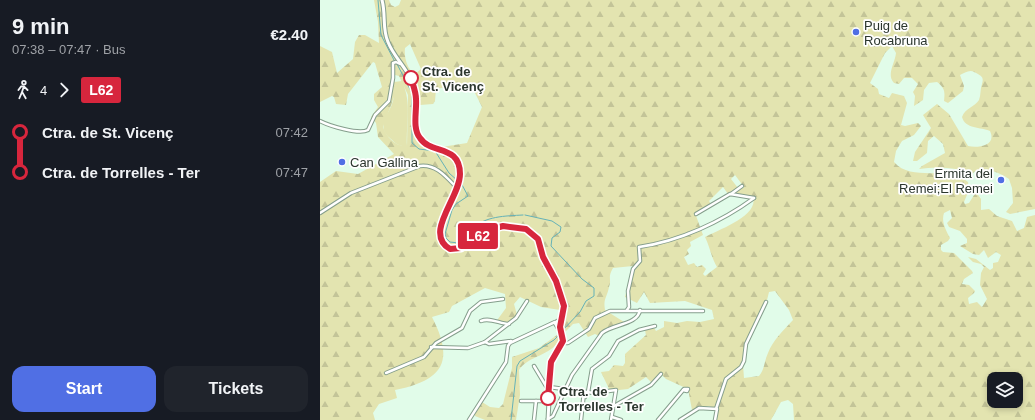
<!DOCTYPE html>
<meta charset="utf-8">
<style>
:root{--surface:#171b24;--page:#20242c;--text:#f1f3f6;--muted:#9ea1a6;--accent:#506fe4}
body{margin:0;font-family:Helvetica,sans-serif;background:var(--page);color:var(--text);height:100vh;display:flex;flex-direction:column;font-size:15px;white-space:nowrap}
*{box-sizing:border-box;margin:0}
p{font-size:13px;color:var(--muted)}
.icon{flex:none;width:22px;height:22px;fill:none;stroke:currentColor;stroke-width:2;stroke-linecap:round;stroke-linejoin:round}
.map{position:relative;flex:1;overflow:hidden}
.details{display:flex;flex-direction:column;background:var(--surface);width:320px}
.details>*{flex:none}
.badge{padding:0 8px;border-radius:3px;font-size:14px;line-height:26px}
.tools{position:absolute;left:667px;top:372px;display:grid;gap:8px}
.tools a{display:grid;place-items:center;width:36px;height:36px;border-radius:8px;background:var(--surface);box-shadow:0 2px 6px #0003;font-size:20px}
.map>.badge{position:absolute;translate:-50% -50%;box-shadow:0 0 0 2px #fff}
.legs{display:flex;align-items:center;gap:6px;height:44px;padding:0 12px;font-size:13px}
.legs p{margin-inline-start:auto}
.head{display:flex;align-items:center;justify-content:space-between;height:68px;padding:0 12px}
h1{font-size:22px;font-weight:700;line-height:30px}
.primary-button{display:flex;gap:8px;margin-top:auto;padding:8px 12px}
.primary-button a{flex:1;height:46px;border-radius:12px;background:var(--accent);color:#fff;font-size:16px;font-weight:700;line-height:46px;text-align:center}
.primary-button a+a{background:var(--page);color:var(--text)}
ul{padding:0 12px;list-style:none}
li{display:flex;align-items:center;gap:14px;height:40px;font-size:15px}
li i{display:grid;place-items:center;width:6px;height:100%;margin:0 5px;background:currentColor}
li i::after{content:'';width:10px;height:10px;margin:-5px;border:3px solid;border-radius:50%;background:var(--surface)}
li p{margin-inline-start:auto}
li:first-child i{background:linear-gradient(#0000 50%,currentColor 0)}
li:last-child i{background:linear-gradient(currentColor 50%,#0000 0)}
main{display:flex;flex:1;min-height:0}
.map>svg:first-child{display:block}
</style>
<main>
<section class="details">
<div class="head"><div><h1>9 min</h1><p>07:38 – 07:47 · Bus</p></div><b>€2.40</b></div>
<div class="legs"><svg class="icon" aria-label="walk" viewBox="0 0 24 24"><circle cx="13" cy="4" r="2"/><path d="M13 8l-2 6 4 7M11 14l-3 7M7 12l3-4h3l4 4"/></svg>4<svg class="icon" aria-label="forward" viewBox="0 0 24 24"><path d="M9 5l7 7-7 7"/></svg><b class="badge" style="background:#d7263d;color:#fff">L62</b></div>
<ul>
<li><i style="color:#d7263d"></i><b>Ctra. de St. Vicenç</b><p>07:42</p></li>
<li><i style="color:#d7263d"></i><b>Ctra. de Torrelles - Ter</b><p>07:47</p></li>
</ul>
<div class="primary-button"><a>Start</a><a>Tickets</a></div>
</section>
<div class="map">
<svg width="715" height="420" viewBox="0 0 715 420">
<defs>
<pattern id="forest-firs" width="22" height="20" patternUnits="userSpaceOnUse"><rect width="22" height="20" fill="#e3e4b0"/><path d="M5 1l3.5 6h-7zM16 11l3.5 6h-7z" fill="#c3c498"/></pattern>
</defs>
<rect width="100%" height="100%" fill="#e1fce9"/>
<!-- green -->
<path fill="#e3e4b0" d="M82,81c10,22 4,42 5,65 -7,1 -11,-2 -16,-7 -16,-12 -2,-24 2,-38 2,-6 0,-13 1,-19z"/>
<!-- forest -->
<g fill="url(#forest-firs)" fill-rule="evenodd">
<path d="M54,0h15l2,5 4,2 4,-2 2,-5h634v209l-25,5 -4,-2 7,-9 -1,-15 -3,-9c-8,-6 -29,-15 -37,-5 -15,-7 -36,-7 -53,-5l3,-3 23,-13 -2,-9 -9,-8 -6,5 -1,12 -10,8h-4l2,-9 16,-24 -8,-13 14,-11 12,10 19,32c10,2 29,0 22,-15 -9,-4 -25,-2 -28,-14 3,-9 13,-10 17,-17 2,-5 1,-11 3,-16 2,-7 0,-8 -8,-12 -4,-3 -10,1 -14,3l4,11 -1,5 -15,12 -4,-2c1,-9 1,-13 -7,-19l-8,1 -5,7 -1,10 -9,6 1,-10 -2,-4 5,-8 -6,-6h-8l-5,6 -5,-1c-8,-8 1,-20 2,-30l-4,-7 -7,7 -15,30 8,6 1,5 10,4 3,-5 12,3 3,7 -6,22 4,1 13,-3 3,3 -7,9 -12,6 -6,10 -2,11c18,21 53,2 74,20l1,8 -5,12 1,2 4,-1 7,-11 5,7v11l8,-1 8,7 15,5 5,10 7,-3 3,-11 8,-2v205h-241l-1,-16 -5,-4 -7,2 -10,18h-54l1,-8 -9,-6 -17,4 -4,-21 -22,-10 -5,-5 -9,9 -6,-6 -18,12 -18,2 -9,-19 8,-1 5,-6 9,1 2,-3v-9l21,-19 -1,-5 9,-2 2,3 8,-4v-6l13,2 10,-2 13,1 14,-3 -2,-9 -27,-9 -35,2 -6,-11 -7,11 -12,-6 8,-31 -20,2c-6,10 -1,11 -4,19 -2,11 -6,11 -4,23l19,12 -19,7 -6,7 -4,-2 -7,3 -9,-14 -6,1 -10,10 -3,-24 -19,-3 -21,-10 -6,7 3,11 -10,9 -12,-1 11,-15 -1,-14 -20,-6 -33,18 -3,6 -17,5c23,45 11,63 -37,73l2,8 -18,6 -6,9 2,7h-55v-238l16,-11 22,3 36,-20 -16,-17 -2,-14 -5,-6 7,-10 -4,-7v-6l8,-7 -7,-24 -2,-1 -25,32 -2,11 -10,-1 -2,-7 -2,-1 -12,6v-56l12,6 5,21 16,-14 2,-17 4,-7h6l14,8 -1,-21zM90,44l11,25 -6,5c-8,-5 -11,-16 -10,-26zM75,75l4,1 9,19 -1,51c-11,1 -21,-9 -24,-19l11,-30zM150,83l12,24 -15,36 -38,6c-21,-11 -17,-25 -9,-44l13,-1 2,-3 1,-12zM415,175l9,12 -11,7 20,3c6,19 -35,33 -48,40 5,10 6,20 12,30l-12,9 -2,-2 3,-5 -4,-4 -5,2 -3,-4 -6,2 -4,-8 5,-3 -2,-4 4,-4 -1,-4 13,-7 -8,-22 16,-9 -2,-3 14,-14 5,7 10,-6 -7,-9zM630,210l2,8 -5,5 2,4 11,4 7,8v4l-7,3 13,8 6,1 5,-5 4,8 8,-6 5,3 -3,7 -5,1v5l-3,2 -14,-11 -8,-2 5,5 8,2 3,3 -3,6 -1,12 7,14 -5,8 -5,-5 -8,2 -1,-6 6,-5 1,-2 -6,-6 -7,-1 2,-5 9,-6 -1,-2 -18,-18 -11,-1 -2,-2v-5l7,-4 2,-3c-4,-8 -9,-16 -6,-25zM455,291l14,19 4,10c-10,11 -20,20 -25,33 -4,8 -3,16 -9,23l-15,2 -1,-13 3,-17 20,-44 3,-12zM674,379h22v22h-22z"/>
<path d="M237,335l2,5c-8,16 -30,15 -40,30l1,25 -4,25h-31l-10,-4v-3l7,-11 8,5 9,1 4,-4 9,-36v-11l27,-9z"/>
</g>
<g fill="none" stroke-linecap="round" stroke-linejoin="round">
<!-- stream -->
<g stroke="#65b2b7" stroke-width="1">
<path d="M58,0l3,35 14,27"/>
<path d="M77,64l15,29v50l7,6 16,2 14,22 9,8"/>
<path d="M141,183l7,13 -12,8 -4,6 -7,24 1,4 4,4 9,1c5,-4 8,-10 13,-14 13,-13 33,-13 51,-14"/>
<path d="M205,215l27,6 9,6 -1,5 -8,6 -1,8 31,33 12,9v8l-8,5 -6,11 -18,19"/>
<path d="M191,420l6,-54 3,-5 34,-21 5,-5"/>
</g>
<defs>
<g id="minor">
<path d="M0,121c10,5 39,14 48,9l7,-15 14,-14 4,-23v-15l3,-1 4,2"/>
<path d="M411,194l11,-8"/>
<path d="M0,213l31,-20 69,-27c17,-2 27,12 38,23"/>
<path d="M376,214l34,-20 24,4"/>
<path d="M307,310l2,-3 -1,-16 5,-22 7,-8 -1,-14c41,-6 82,-25 115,-49"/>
<path d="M161,321c9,-4 19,3 28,3"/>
<path d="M165,342l31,-24 11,-17"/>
<path d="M242,343h6l21,-14 6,-11 15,-7h93"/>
<path d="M111,347l37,1 17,-6 4,2 22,-3"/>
<path d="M214,366l15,25"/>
<path d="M66,373l38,-16 12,-14 26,-15 8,-17 11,-9 22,-3"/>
<path d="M229,387l45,6 22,-3 -5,30"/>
<path d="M265,397l3,-5 4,-23 17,-13 9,-15 21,-11 16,-4"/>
<path d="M201,401h27"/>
<path d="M294,406l37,-21 10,-11"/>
<path d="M396,409l10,-30 15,-12 3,-6 2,-17 20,-42"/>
<path d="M292,417l9,3"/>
<path d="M228,419l5,-3 19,-41 30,-42c10,-9 36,-8 38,-23"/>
<path d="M149,420l37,-58 2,-16 2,-3 45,-21"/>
<path d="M214,420l2,-19"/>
<path d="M261,420l3,-28"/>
<path d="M338,420l26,-31h4l-1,2 -4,-1"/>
<path d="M360,420l19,-12 18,1 -2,11"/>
</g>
<g id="major">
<path d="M62,0c4,14 0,29 6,42 7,18 22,27 27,50 3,14 -4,32 4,45 10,16 37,9 41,32 1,7 0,14 -2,21 -6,16 -26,35 -15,53 3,5 7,7 13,7l33,-20 11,-3 13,-1 11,2 7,4 7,7 5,18 13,24 8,25 -4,21 2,16 -11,19 -3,58"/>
<path d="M240,331l-5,-8 7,-5"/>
</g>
</defs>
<!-- minor casing -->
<use href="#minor" stroke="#859e8c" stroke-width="4.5"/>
<!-- major casing -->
<use href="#major" stroke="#859e8c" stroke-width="5"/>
<!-- minor -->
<use href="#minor" stroke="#fff" stroke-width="2.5"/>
<!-- major -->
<use href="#major" stroke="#fff" stroke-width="3"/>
</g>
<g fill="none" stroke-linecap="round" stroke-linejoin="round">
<defs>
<path id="line-1" d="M91,78c2,7 5,14 5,21 1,12 -4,29 4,39 11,17 40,6 40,36 0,24 -37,59 -10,75l11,-1 28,-18 14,-4 23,3 12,10 5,18 13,24 8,25 -4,21 3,14 -12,21 -3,36"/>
</defs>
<!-- line-1 casing -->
<use href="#line-1" stroke="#fff" stroke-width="9"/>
<!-- line-1 -->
<use href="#line-1" stroke="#d7263d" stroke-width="6"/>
</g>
<!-- markers -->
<g fill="#506fe4" stroke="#fff" stroke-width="1.5">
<circle cx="536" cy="32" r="4"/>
<circle cx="22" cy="162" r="4"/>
<circle cx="681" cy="180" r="4"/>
</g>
<g fill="#fff" stroke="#d7263d" stroke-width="2">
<circle cx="91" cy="78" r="7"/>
<circle cx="228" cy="398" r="7"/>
</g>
<g text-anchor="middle" stroke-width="3.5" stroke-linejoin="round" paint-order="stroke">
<!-- poi labels -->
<g font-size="13" fill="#2b362e" stroke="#fff" text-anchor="start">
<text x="544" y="30">Puig de<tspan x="544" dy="15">Rocabruna</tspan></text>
<text x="30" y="167">Can Gallina</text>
<text x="673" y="178" text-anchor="end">Ermita del<tspan x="673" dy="15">Remei;El Remei</tspan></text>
</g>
<!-- stop labels -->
<g font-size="13" font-weight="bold" fill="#2b362e" stroke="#fff" text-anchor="start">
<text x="102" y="76">Ctra. de<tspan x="102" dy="15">St. Vicenç</tspan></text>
<text x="239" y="396">Ctra. de<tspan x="239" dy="15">Torrelles - Ter</tspan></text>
</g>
</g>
</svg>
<div class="tools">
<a><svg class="icon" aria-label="layers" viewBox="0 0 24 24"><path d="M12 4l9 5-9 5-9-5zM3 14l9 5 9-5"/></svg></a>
</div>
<b class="badge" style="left:158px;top:236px;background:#d7263d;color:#fff">L62</b>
</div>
</main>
